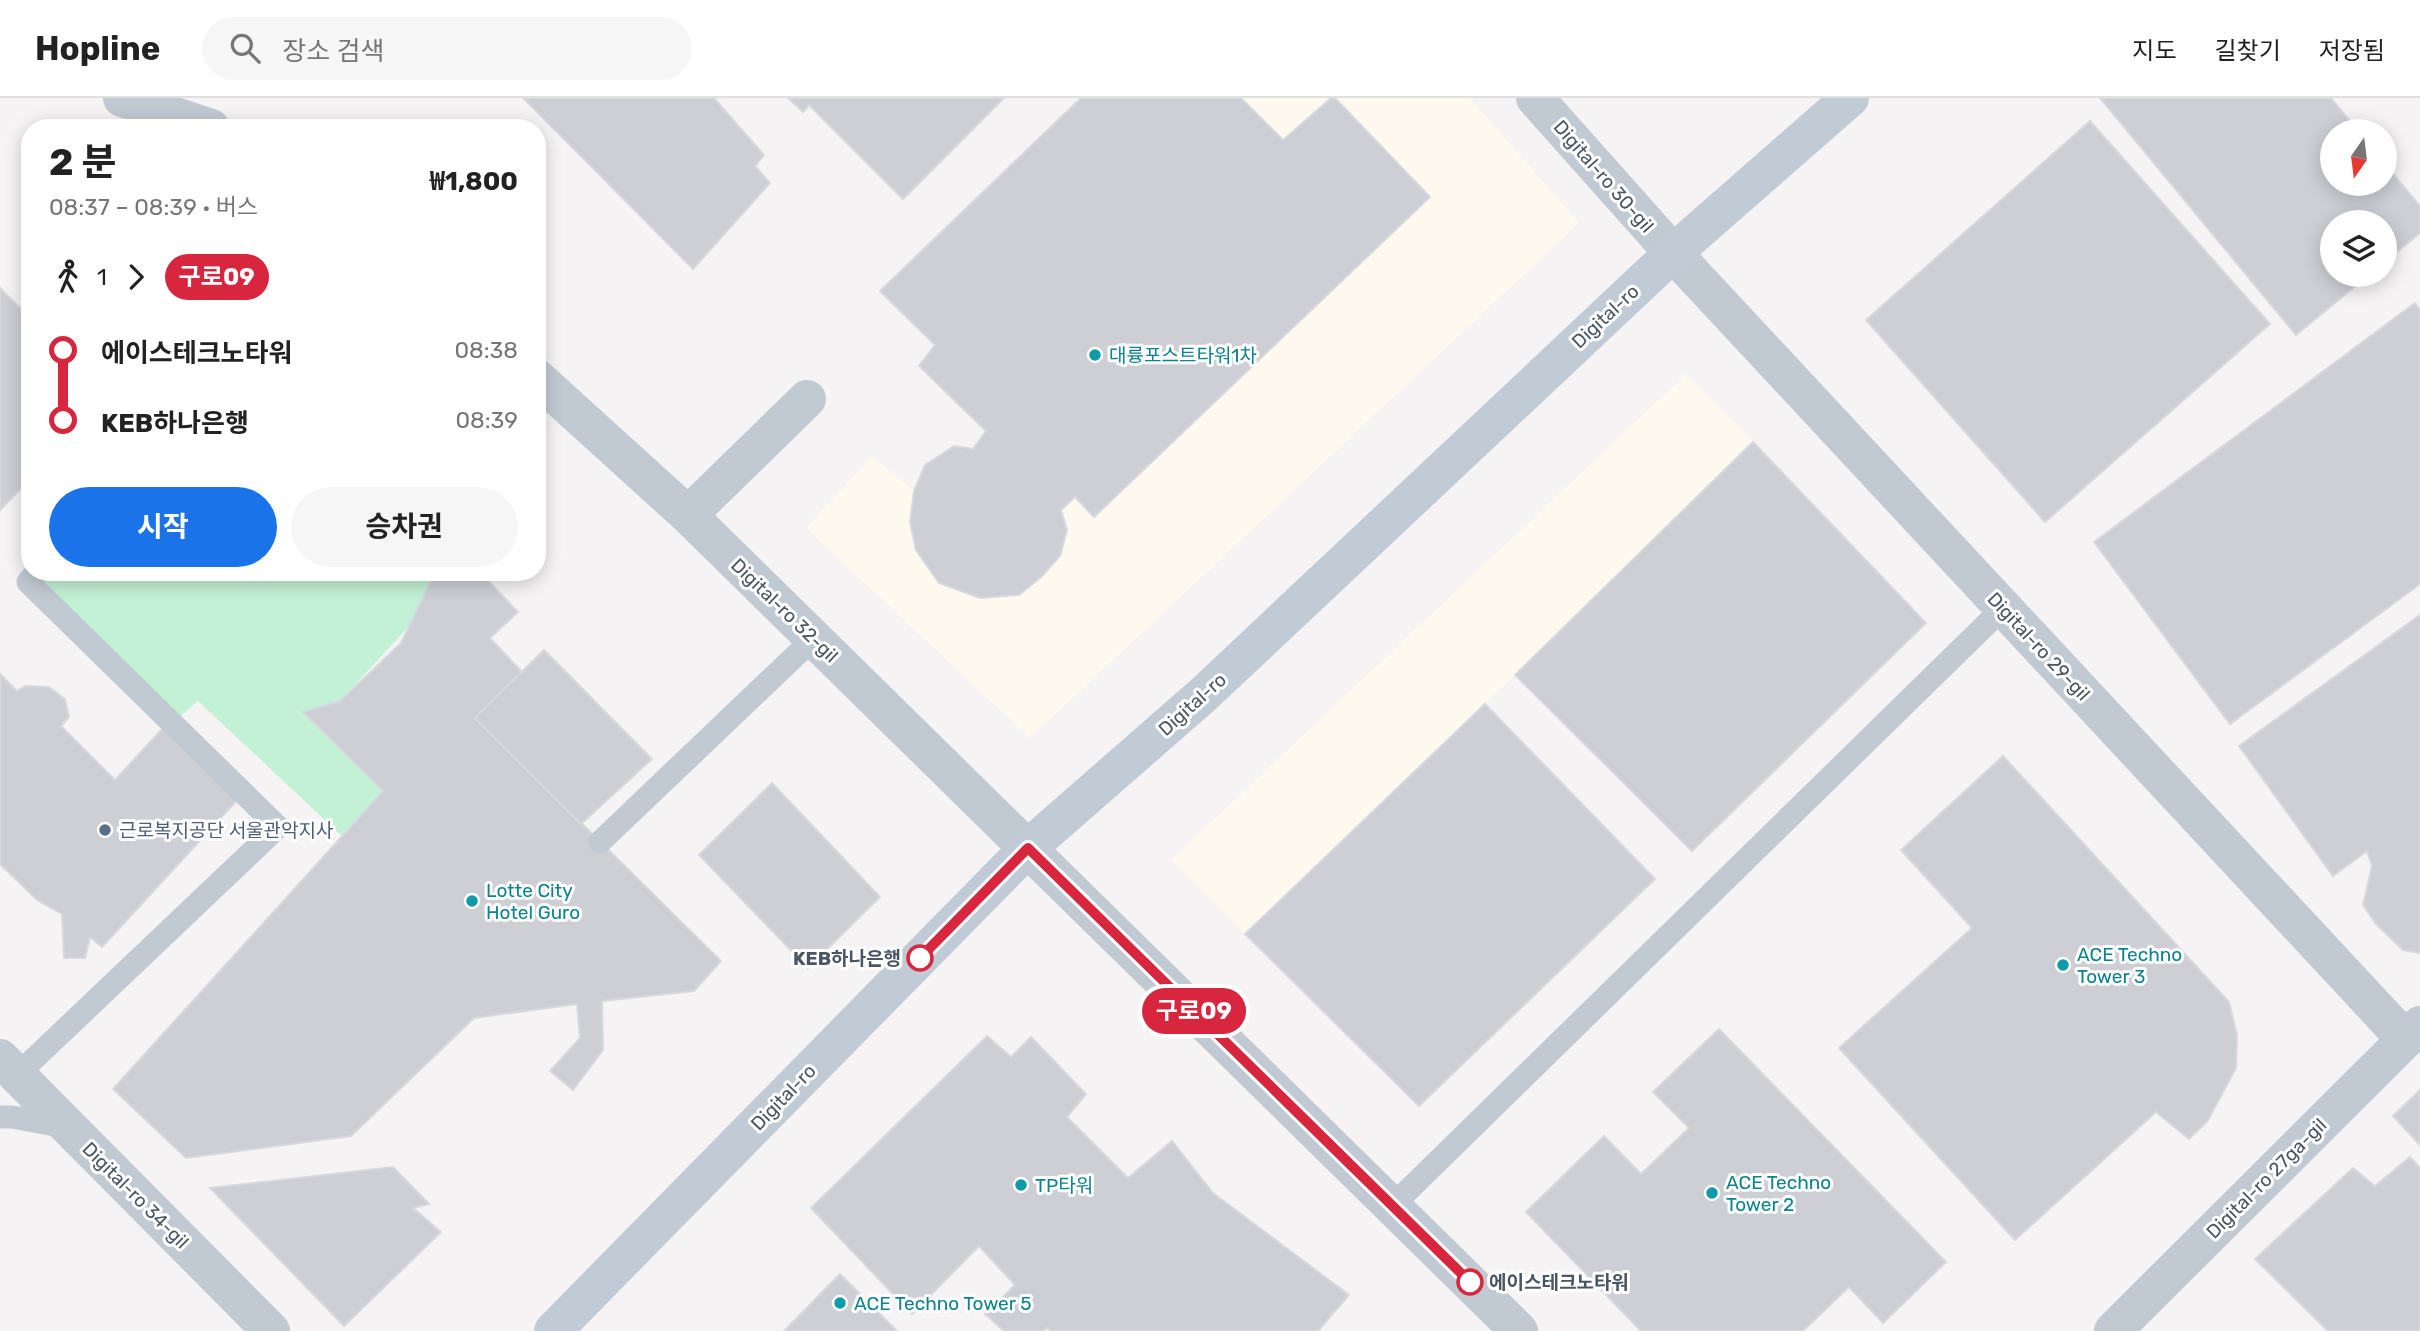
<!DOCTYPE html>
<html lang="ko">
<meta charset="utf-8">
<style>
:root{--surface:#fff;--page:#f6f6f6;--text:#222;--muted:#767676;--line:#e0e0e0;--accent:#1a73e8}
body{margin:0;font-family:Rubik,"Noto Sans KR",sans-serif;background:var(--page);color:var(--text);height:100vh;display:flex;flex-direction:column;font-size:26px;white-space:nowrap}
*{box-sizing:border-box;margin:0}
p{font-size:23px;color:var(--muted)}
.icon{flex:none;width:38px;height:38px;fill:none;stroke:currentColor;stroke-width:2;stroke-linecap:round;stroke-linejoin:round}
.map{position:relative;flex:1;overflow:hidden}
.drawer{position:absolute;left:21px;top:21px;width:525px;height:462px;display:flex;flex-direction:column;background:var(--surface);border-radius:28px;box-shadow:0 4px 18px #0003}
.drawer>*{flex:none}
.badge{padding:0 14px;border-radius:23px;font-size:24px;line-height:46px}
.needle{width:46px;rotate:194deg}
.fabs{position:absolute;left:2320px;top:21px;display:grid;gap:14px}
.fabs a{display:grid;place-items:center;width:77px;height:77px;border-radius:50%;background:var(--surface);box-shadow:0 4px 18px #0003;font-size:35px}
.map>.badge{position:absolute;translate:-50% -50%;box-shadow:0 0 0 4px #fff}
.legs{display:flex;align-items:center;gap:10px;height:77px;padding:0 28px;font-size:23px}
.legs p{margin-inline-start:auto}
.summary{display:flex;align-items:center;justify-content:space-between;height:119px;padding:0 28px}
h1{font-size:38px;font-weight:700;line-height:52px}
.button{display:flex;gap:14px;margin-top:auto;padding:14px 28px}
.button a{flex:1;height:80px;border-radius:42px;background:var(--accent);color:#fff;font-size:28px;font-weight:700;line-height:80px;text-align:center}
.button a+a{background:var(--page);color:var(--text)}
ul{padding:0 28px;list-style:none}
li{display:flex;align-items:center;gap:24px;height:70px;font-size:26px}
li i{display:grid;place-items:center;width:10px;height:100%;margin:0 9px;background:currentColor}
li i::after{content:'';width:18px;height:18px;margin:-9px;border:5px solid;border-radius:50%;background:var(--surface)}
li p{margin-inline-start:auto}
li:first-child i{background:linear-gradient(#0000 50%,currentColor 0)}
li:last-child i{background:linear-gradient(currentColor 50%,#0000 0)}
header{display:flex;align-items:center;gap:42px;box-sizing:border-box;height:98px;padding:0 35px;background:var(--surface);border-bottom:2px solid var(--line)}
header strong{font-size:33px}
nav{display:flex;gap:38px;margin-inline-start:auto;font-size:24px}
.search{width:490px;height:63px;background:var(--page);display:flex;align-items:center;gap:18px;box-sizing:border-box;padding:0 24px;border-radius:38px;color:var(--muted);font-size:26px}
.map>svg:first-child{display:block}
</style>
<header>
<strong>Hopline</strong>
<div class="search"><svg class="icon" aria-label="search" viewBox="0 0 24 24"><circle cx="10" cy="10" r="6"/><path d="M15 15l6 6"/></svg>장소 검색</div>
<nav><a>지도</a><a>길찾기</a><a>저장됨</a></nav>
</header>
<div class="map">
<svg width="2420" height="1233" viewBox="0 0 2420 1233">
<rect width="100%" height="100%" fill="#f5f3f3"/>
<!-- commercial -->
<g fill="#fdf9ef">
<path d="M1241,0h90l-48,42z"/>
<path d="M1335,0h135l109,125 -549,515 -224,-210 66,-72 42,35 -4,30 6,29 23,33 41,15 39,-3 41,-39 7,-26 -6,-20 14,-13 19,19 336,-319z"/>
<path d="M1686,276l67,68 -238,233 -270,259 -74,-74z"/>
</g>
<!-- green -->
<path fill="#c3f1d5" d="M37,474h405l-32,53 -70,76 43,90 -41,45 -144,-135 -26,22 -144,-141z"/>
<!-- building -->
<g fill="#cdcfd5" stroke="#d7d9de" stroke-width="2">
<path d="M523,0h191l50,57 -9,11 15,17 -77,86z"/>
<path d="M788,0h216l-101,101 -94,-94 -6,7z"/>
<path d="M1081,0h160l42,42 48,-42h4l95,99 -336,320 -19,-20 -14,13 6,20 -7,26 -19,21 -22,18 -39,3 -41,-15 -23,-33 -6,-28 4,-31 11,-26 29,-19 19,3 13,-18 -67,-65 16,-21 -55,-54z"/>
<path d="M2100,0h231l27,33h-25v53h52v-20l35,42v27l-35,29v-40h-52v53h36l-73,60z"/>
<path d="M2090,23l180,203 -225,198 -179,-202z"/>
<path d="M0,190l30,30v161l-30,31z"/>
<path d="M2415,205l5,7v274l-190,140 -136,-182z"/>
<path d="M1753,344l173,181 -234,228 -177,-176z"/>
<path d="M435,474h45l38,40 -28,26 32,34 -47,46 246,243 -27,30 -92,10 1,49 -30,40 -23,-19 30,-33 -3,-34 -103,14 -123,118 -165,22 -73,-69 270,-298 -80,-79 37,-11 61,-58z"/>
<path d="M2420,517v338l-17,-3 -26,-25 -14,-20 9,-39 -5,-15 -34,25 -94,-130z"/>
<path d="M544,552l108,109 -71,65 -106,-106z"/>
<path d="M0,576l17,17 8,-5 24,1 16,12 4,18 -8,9 54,54 48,-52 77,69 -138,150 -12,-10 -5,21h-21l-2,-44 -25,-14 -37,-36z"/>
<path d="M1485,606l170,175 -236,227 -174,-172z"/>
<path d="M2003,658l226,246 8,33 -1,33 -29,54 -18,17 -33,-27 -141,128 -176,-192 133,-120 -71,-78z"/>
<path d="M772,685l108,114 -72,71 -109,-113z"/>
<path d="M1719,931l227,233 -63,61 -34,-36 -46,44h-162l-115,-119 78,-76 37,38 48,-46 -36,-36z"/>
<path d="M987,938l24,21 20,-20 55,57 -19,23 61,61 44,-37 41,52 136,102 -31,36h-267l-4,-3 -4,3h-39l-19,-17 30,-29 -36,-39 -67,68 -101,-106z"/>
<path d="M2420,992v55l-27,-29z"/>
<path d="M2410,1059l10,11v163h-92l-73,-72 98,-91 22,18z"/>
<path d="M393,1069l36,37 -16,4 28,24 -97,94 -134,-138z"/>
<path d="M840,1176l57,57h-113z"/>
</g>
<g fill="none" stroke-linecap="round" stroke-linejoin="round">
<!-- service -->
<g stroke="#c1cad2" stroke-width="23">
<path d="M600,744l214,-204"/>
<path d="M17,977l261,-248 -250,-245 9,-10"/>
<path d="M0,1019h12l54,10"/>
<path d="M1392,1108l611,-598"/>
</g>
<!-- minor -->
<g stroke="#c1cad2" stroke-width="38">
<path d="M1535,0l138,155 732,786"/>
<path d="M688,417l119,-116"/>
<path d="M2113,1233l307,-306"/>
</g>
<!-- tertiary -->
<g stroke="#c1cad2" stroke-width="38">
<path d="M122,0l89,30"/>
<path d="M537,280l151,137 831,816"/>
<path d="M0,960l271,273"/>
</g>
<!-- secondary -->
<path stroke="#c1cbd6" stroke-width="38" d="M553,1233l475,-483 176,-154 469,-441 177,-155"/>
</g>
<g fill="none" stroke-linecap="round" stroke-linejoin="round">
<defs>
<path id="line-1" d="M920,860l108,-110 442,434"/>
</defs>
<!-- line-1 casing -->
<use href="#line-1" stroke="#fff" stroke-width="16"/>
<!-- line-1 -->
<use href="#line-1" stroke="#d7263d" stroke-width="10"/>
</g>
<!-- markers -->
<g fill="#0f9aa8" stroke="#fff" stroke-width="2.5">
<circle cx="1095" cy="257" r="7"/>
<circle cx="472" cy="803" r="7"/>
<circle cx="2063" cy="867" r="7"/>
<circle cx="1021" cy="1087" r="7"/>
<circle cx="1712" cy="1095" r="7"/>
<circle cx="840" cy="1205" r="7"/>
</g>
<circle fill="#5c6f8a" stroke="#fff" stroke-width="2.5" cx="105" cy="732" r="7"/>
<g fill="#fff" stroke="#d7263d" stroke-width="3.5">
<circle cx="920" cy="860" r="12"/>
<circle cx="1470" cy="1184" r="12"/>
</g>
<g text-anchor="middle" stroke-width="6" stroke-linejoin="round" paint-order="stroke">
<!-- street labels -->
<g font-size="19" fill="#4a5661" stroke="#fff">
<text transform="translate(1604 78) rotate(49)" y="7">Digital-ro 30-gil</text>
<text transform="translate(1605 218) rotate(-43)" y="7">Digital-ro</text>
<text transform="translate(785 512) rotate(44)" y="7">Digital-ro 32-gil</text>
<text transform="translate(2039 548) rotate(47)" y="7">Digital-ro 29-gil</text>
<text transform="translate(1192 606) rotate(-42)" y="7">Digital-ro</text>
<text transform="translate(783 999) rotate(-46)" y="7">Digital-ro</text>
<text transform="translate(2266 1080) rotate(-45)" y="7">Digital-ro 27ga-gil</text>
<text transform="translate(136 1097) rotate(45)" y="7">Digital-ro 34-gil</text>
</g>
<!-- culture labels -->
<g font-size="19" fill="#0d838f" stroke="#fff" text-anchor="start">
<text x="1109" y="264">대륭포스트타워1차</text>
<text x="486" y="799">Lotte City<tspan x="486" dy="22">Hotel Guro</tspan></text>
<text x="2077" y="863">ACE Techno<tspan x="2077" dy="22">Tower 3</tspan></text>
<text x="1726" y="1091">ACE Techno<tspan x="1726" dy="22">Tower 2</tspan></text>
<text x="1035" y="1094">TP타워</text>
<text x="854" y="1212">ACE Techno Tower 5</text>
</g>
<!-- service labels -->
<g font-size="19" fill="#4e5e75" stroke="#fff" text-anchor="start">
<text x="119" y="739">근로복지공단 서울관악지사</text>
</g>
<!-- stop labels -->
<g font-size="19" font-weight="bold" fill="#4a5661" stroke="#fff" text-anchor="end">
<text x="901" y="867">KEB하나은행</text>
<text x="1489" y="1191" text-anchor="start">에이스테크노타워</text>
</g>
</g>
</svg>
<div class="fabs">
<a><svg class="needle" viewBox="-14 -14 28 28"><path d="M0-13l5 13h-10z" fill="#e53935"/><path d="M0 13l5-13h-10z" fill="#767676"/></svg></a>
<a><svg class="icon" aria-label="layers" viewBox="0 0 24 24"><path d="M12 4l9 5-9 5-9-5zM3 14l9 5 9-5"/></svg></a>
</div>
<b class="badge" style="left:1194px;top:913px;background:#d7263d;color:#fff">구로09</b>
<section class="drawer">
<div class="summary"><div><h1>2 분</h1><p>08:37 – 08:39 · 버스</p></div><b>₩1,800</b></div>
<div class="legs"><svg class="icon" aria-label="walk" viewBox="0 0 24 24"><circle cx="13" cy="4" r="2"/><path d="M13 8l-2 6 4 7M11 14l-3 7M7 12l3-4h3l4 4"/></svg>1<svg class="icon" aria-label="forward" viewBox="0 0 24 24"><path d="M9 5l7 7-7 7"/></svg><b class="badge" style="background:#d7263d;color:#fff">구로09</b></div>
<ul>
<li><i style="color:#d7263d"></i><b>에이스테크노타워</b><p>08:38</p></li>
<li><i style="color:#d7263d"></i><b>KEB하나은행</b><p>08:39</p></li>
</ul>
<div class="button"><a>시작</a><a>승차권</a></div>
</section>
</div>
